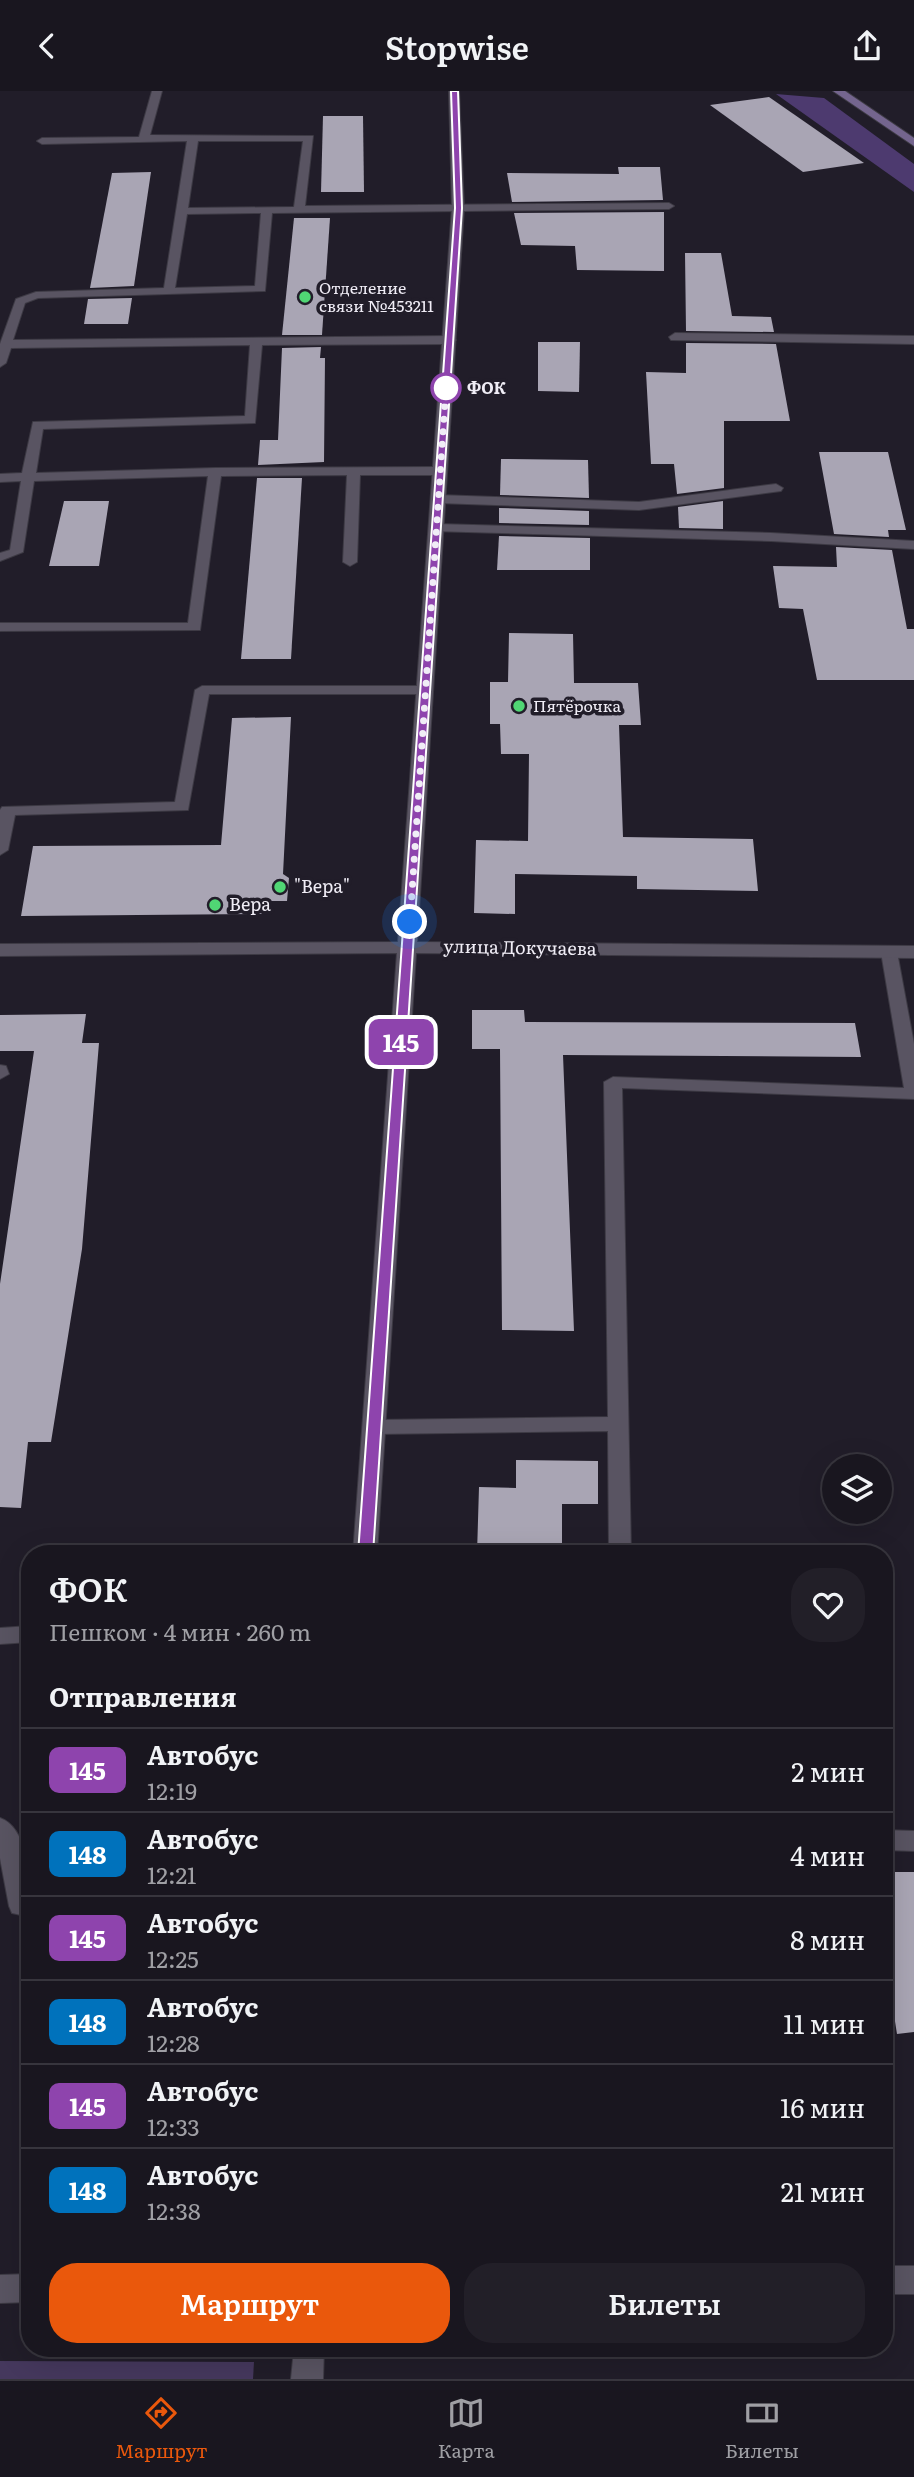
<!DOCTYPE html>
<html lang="ru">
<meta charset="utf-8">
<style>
:root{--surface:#19161f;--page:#221f28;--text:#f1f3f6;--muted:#9f9fa4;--line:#37353d;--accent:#ea580c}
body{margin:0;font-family:Literata,serif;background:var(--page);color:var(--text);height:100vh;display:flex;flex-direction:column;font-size:26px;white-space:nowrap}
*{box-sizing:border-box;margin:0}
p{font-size:23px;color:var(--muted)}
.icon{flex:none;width:38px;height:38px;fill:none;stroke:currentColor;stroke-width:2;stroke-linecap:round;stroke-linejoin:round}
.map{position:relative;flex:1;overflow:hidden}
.sheet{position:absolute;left:21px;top:1454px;width:872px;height:812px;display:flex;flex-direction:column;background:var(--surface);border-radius:28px;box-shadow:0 7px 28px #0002,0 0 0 2px var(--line)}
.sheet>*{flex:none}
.badge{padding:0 14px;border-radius:10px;font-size:24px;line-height:46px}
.buttons{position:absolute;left:822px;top:1363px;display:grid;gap:14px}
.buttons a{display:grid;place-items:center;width:70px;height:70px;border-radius:50%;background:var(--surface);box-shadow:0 7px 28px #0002,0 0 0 2px var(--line);font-size:35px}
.you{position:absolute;width:35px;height:35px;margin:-18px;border:5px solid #fff;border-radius:50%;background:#1a73e8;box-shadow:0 0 0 10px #1a73e833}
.map>.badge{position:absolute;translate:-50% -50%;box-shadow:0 0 0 4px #fff}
h2{padding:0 28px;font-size:26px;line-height:63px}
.round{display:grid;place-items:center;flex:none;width:74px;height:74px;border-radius:28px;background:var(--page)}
.headline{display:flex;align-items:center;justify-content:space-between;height:119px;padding:0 28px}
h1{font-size:33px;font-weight:600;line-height:52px}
.action{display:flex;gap:14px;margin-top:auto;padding:14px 28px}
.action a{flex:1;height:80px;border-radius:28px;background:var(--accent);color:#fff;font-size:28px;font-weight:600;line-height:80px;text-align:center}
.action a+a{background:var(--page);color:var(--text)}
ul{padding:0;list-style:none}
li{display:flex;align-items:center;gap:21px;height:84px;padding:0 28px;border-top:2px solid var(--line)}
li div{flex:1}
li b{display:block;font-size:26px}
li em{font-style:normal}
li .badge{min-width:77px;font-weight:700;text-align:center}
header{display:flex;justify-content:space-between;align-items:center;height:91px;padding:0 28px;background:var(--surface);font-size:32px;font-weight:600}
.dock{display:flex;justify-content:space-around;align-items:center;height:98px;border-top:2px solid var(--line);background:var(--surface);font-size:19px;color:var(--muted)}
.dock a{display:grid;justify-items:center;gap:4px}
.dock .on{color:var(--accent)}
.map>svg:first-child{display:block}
</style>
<header><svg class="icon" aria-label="back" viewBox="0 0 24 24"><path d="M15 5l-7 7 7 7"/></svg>Stopwise<svg class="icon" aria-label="share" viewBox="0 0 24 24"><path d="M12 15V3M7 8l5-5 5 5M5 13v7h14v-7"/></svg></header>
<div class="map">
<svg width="914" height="2288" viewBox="0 0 914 2288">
<rect width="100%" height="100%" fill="#211d29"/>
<!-- green -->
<path fill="#45385d" d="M0,2270l254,1 -1,17h-253z"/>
<!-- forest -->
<path fill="#4d3a6f" d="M776,3l48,4 90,66v28z"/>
<!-- building -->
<g fill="#a9a5b4">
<path d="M769,6l95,66 -61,9 -93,-67z"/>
<path d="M323,25h40l1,76h-43z"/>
<path d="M618,76h42l3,33 -151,2 -5,-29 112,1z"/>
<path d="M151,81l-17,114 -44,2 22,-115z"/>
<path d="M664,121v59l-87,-1 -2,-24 -54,-1 -7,-32z"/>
<path d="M294,127h36l-8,117h-40z"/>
<path d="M685,162h36l11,63 39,1 3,15 -88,-1z"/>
<path d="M132,207l-4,26h-44l4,-25z"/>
<path d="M538,251h42l-1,50 -41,-1z"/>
<path d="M686,252l90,1 14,77h-66v67l-47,6 -3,-30h-23l-5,-92 40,1z"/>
<path d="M321,256l-1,11h5l-1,104 -66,3 2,-25h18l4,-92z"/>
<path d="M819,361h69l18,78h-18l1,7 -55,-3z"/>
<path d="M501,368l87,1 1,38 -89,-3z"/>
<path d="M257,387h45l-11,181h-50z"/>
<path d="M64,410h45l-10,65h-50z"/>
<path d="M723,410v28l-44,-1 -1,-21z"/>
<path d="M499,417l90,3v14l-90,-2z"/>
<path d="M499,445l91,2v32h-93z"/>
<path d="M836,456l56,3 15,79h7v51h-97l-14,-71 -24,-1 -6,-42 64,1z"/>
<path d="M509,542l64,1 1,49h64l3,42h-22l4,112 130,2 5,52 -121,-2v-13l-122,-2v40l-41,-1 2,-73 52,1 1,-87h-28l-1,-30h-10v-42h18z"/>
<path d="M291,626l-8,157 6,4 -2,23h-22l-1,13 -243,2 12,-70 188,-1 11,-127z"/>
<path d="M472,919h52l1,12 330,1 6,34 -298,-2 11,276 -72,-1 -2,-281h-28z"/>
<path d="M86,923l-4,29h17l-17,206 -31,193h-23l-7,66 -21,-1v-223l34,-233h-34v-36z"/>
<path d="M516,1369l82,1v43h-36v50h-85l2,-67 37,1z"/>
<path d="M884,1781h30v160l-17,2 -13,-83z"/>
</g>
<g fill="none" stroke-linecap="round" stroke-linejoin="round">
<defs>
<g id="service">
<path d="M152,0h10l-12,44 163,1 -8,70 364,-3 5,3 -5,3 -397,4 -7,78 -227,7 -13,5 -12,37 437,-4 6,4 -6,4 -188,1 -7,78 -212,6 -7,44 179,-5 225,-1 7,4 -7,4h-80l-3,87 -7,4 -7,-4 4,-87 -126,1 -21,154 -200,1v-8h188l20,-147 -174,5 -11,71 -23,9v-8l10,-3 11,-69 -21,1v-8l22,-1 11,-51 212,-6 5,-71 -239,3 -5,15 -6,4v-23l16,-45 20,-7 128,-4 23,-147 -145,3 -5,-3 5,-3 97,-1zM198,50h105l-9,66 -106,1zM261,122l-6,73 -80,2 12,-74z"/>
<path d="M675,242l239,3v8l-243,-4 -2,-3z"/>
<path d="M776,393l7,4 -2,3 -142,19 -201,-7 -7,-4 7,-4 201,7z"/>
<path d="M437,433l334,9 143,8v8l-143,-8 -339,-10v-6z"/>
<path d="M202,595h223l7,4 -7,4h-216l-21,116 -173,5 -7,35 -8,5v-45l2,-3 173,-5 20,-112z"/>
<path d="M889,856l8,5 17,92v55l-292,-11 9,466h-22l-1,-123 -234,3 -7,-2 -3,-5 3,-5 7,-2 234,-3 -4,-335 9,-5 291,11 -23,-136z"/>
<path d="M0,974l6,1 3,8 -9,5z"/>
<path d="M30,1535v16l-30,2v-16z"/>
<path d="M0,1727c31,11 30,71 30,99l-18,-4 -3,-7 -9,-48z"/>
<path d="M884,1739l30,1v20l-30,-1z"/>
</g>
<g id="minor">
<path d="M449,0h10l5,117 -47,734 497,4v12l-498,-5 -39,601h-24l44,-601 -397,3v-12l398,-2 54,-734z"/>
<rect x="884" y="2175" width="30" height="28"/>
<path d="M294,2258h30l-1,30h-32z"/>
</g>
<path id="tertiary" d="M30,2183v28l-30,1v-28z"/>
<path id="secondary" d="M833,0h12l69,47v8z"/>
</defs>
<!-- service casing -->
<use href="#service" stroke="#3d3a44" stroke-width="2"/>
<!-- minor casing -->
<use href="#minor" stroke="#3d3a44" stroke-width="2"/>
<!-- tertiary casing -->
<use href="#tertiary" stroke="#3d3a44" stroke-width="2"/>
<!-- secondary casing -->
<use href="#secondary" stroke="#3d3a44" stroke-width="2"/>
<!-- service -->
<use href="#service" fill="#595462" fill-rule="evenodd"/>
<!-- minor -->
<use href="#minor" fill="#595462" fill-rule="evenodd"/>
<!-- tertiary -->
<use href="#tertiary" fill="#595462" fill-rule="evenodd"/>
<!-- secondary -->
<use href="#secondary" fill="#74658e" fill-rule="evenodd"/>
</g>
<!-- line -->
<path fill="#8e44ad" stroke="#fff" stroke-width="2" d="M451,0h7l4,117 -89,1346 -8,6 -7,-6 97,-1346z"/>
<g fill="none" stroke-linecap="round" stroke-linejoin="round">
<!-- walk -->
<path stroke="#f0edf6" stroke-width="7" stroke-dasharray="0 12.6" d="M410,831l36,-534"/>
</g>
<!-- markers -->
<g fill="#50d674" stroke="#211d29" stroke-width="2.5">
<circle cx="305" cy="206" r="7"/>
<circle cx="519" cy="615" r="7"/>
<circle cx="280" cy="796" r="7"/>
<circle cx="215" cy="814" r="7"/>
</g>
<circle fill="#fff" stroke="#8e44ad" stroke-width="3.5" cx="446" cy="297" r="14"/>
<g text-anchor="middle" stroke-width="7" stroke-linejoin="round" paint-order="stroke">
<!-- far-poi labels -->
<g font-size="16" fill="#f0edf6" stroke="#211d29" text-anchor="start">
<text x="319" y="203">Отделение<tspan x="319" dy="18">связи №453211</tspan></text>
<text x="533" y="621">Пятёрочка</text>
</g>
<!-- far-stop labels -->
<g font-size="16" font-weight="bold" fill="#f0edf6" stroke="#211d29" text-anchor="start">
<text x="467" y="303">ФОК</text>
</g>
<!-- poi labels -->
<g font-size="18" fill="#f0edf6" stroke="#211d29" text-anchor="start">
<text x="294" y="802">"Вера"</text>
<text x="229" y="820">Вера</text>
</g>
<!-- street labels -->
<g font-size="18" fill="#f0edf6" stroke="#211d29">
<text transform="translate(520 857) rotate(1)" y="6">улица Докучаева</text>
</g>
</g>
</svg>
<div class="buttons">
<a><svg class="icon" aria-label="layers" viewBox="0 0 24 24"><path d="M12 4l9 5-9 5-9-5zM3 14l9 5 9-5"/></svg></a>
</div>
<div class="you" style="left:410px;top:831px"></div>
<b class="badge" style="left:401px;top:951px;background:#8e44ad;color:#fff">145</b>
<section class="sheet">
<div class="headline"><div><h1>ФОК</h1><p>Пешком · 4 мин · 260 m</p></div><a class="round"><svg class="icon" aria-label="heart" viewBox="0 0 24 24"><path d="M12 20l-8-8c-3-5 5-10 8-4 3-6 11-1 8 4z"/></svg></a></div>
<h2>Отправления</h2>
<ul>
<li><span class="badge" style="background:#8e44ad;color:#fff">145</span><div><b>Автобус</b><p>12:19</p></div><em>2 мин</em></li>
<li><span class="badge" style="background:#0072bc;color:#fff">148</span><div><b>Автобус</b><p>12:21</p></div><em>4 мин</em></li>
<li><span class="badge" style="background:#8e44ad;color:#fff">145</span><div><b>Автобус</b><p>12:25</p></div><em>8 мин</em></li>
<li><span class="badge" style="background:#0072bc;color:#fff">148</span><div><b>Автобус</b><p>12:28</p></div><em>11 мин</em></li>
<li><span class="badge" style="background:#8e44ad;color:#fff">145</span><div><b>Автобус</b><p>12:33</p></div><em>16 мин</em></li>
<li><span class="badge" style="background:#0072bc;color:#fff">148</span><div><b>Автобус</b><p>12:38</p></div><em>21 мин</em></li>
</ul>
<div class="action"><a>Маршрут</a><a>Билеты</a></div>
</section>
</div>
<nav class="dock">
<a class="on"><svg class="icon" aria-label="directions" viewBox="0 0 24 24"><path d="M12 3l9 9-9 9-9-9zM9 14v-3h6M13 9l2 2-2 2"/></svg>Маршрут</a>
<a><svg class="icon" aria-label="map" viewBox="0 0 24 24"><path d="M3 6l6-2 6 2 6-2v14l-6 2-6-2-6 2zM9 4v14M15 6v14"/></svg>Карта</a>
<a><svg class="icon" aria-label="tickets" viewBox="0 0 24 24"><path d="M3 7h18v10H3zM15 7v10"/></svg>Билеты</a>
</nav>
